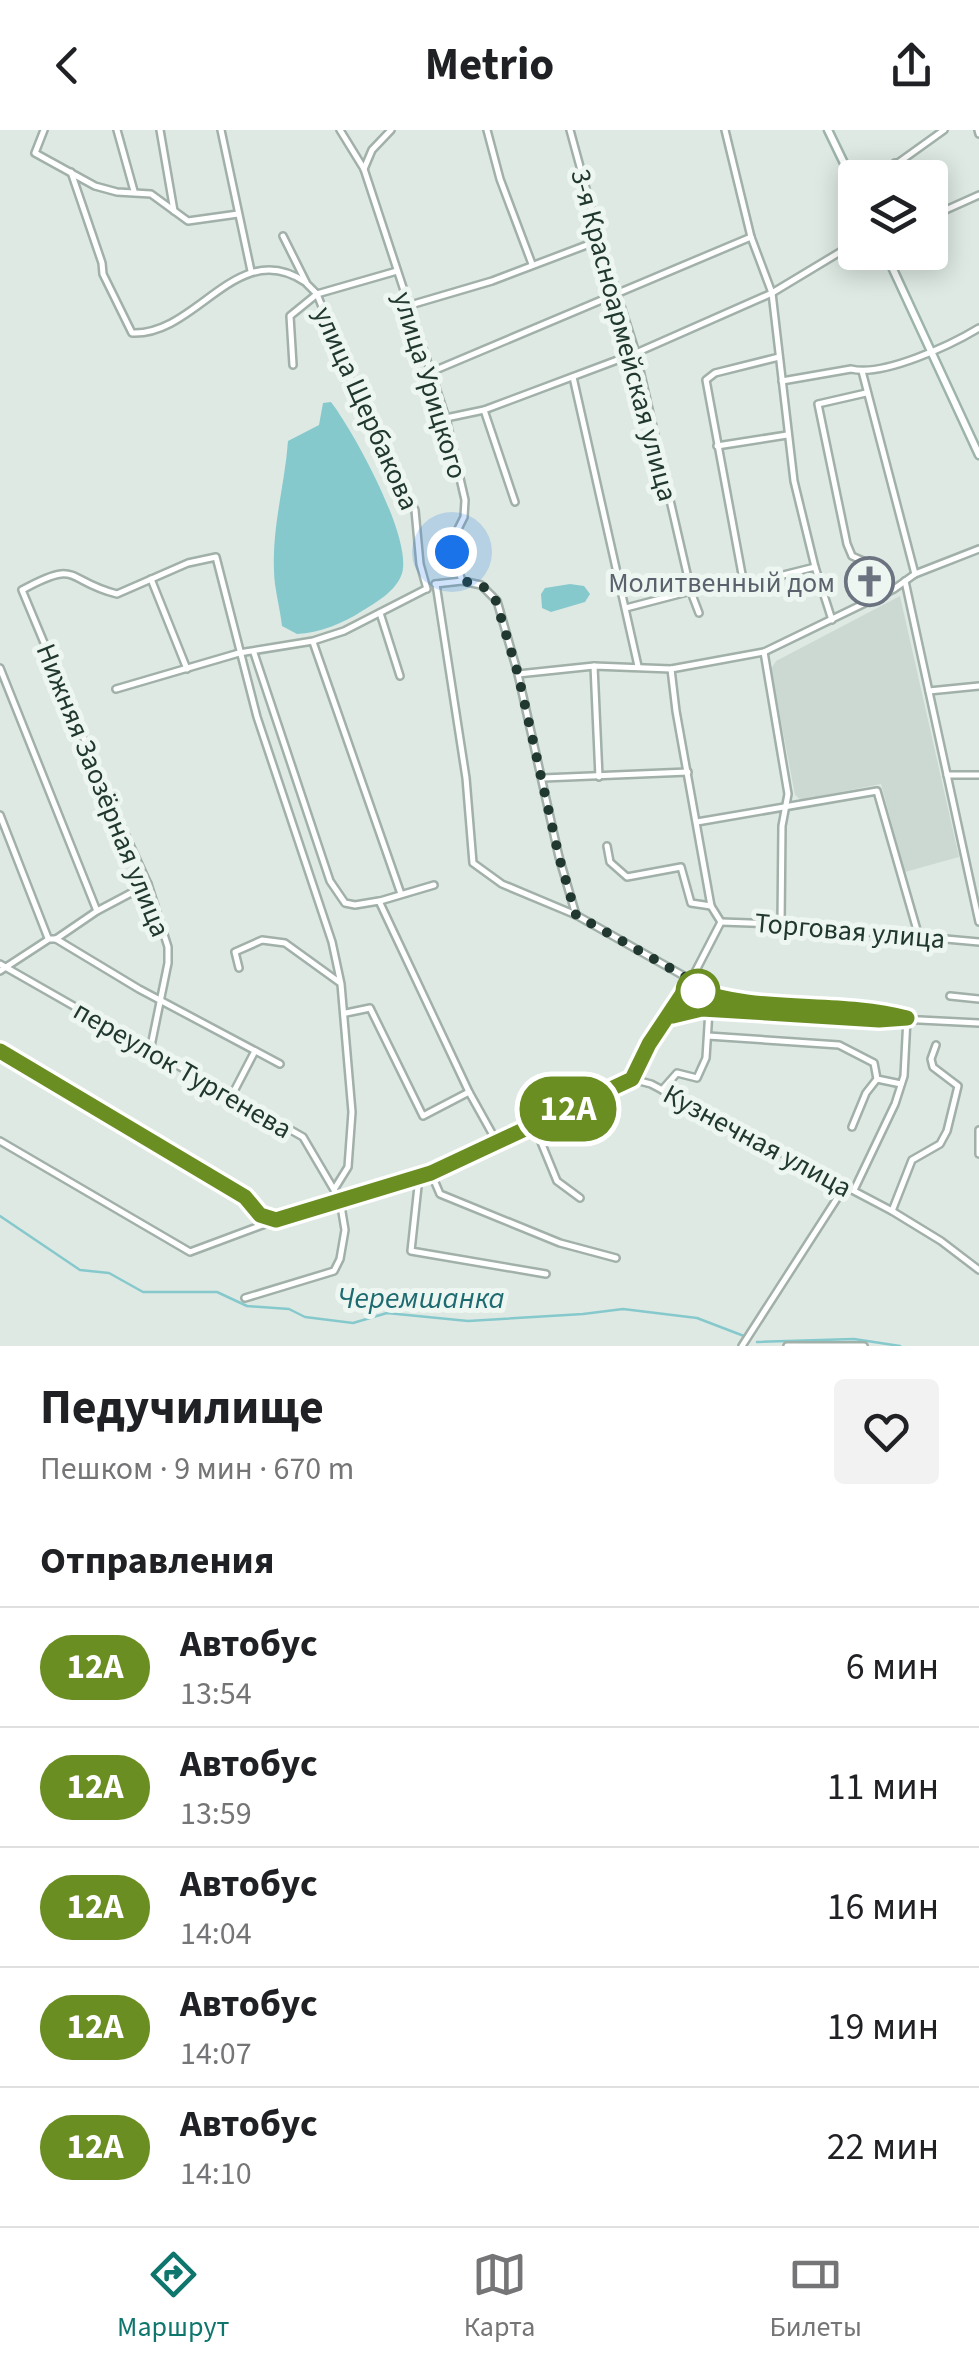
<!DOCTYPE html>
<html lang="ru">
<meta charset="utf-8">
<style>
:root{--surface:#fff;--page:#f2f2f2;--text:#202124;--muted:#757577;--line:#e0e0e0;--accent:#0f766e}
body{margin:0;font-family:"Source Sans 3",sans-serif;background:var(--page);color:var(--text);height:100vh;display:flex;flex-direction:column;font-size:38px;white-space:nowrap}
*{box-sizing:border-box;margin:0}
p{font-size:32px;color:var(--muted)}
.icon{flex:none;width:55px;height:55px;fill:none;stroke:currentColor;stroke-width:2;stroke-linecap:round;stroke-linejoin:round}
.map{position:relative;height:1216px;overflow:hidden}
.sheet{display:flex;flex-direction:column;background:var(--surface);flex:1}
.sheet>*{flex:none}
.badge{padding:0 20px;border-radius:32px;font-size:35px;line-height:65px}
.buttons{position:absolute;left:838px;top:30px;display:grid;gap:20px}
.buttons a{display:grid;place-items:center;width:110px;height:110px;border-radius:10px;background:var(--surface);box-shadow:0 5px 25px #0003;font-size:50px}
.you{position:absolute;width:50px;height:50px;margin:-25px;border:8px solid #fff;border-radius:50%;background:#1a73e8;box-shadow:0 0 0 15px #1a73e833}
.map>.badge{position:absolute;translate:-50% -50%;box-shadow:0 0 0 5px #fff}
h2{padding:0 40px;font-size:38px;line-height:90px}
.round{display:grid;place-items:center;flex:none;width:105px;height:105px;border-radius:10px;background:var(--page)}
.head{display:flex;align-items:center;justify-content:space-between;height:170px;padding:0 40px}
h1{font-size:48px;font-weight:700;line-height:75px}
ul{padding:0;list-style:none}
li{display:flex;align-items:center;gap:30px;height:120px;padding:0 40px;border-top:2px solid var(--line)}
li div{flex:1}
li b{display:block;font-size:38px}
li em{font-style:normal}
li .badge{min-width:110px;font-weight:700;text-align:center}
header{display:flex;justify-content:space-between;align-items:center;height:130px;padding:0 40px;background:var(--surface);font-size:45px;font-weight:700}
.tab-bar{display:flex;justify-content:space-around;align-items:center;height:140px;border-top:2px solid var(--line);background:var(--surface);font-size:28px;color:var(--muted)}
.tab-bar a{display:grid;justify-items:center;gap:5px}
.tab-bar .current{color:var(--accent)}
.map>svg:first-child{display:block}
</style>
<header><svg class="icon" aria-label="back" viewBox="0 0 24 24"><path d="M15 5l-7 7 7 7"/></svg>Metrio<svg class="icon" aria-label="share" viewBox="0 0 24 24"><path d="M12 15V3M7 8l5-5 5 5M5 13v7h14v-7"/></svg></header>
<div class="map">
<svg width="979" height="1216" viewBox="0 0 979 1216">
<rect width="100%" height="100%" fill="#dee9e3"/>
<!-- built -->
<path fill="#ccd9d2" d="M900,466l59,261 -54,15 -24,-88 -80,16 -6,-5 -24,-126 5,-8z"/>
<!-- water -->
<g fill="#86c9cd">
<path d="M331,272c21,27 85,141 70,174 -6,15 -25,27 -39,35 -18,12 -43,22 -65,23l-15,-8c-2,-19 -8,-38 -8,-56 -2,-44 11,-86 14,-129l31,-16 4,-22z"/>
<path d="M570,454l14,2 6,8 -5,8 -34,10 -9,-4 -1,-14 4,-6z"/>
</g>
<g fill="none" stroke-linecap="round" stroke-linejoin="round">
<!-- stream -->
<g stroke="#86c9cd" stroke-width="2.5">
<path d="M0,1086l80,54 29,3 34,19h74l30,14 42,3 16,8 48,6 34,-10 81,8 115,-7 40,-5 74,9 47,18"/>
<path d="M757,1212l97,-3 46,7"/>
</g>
<defs>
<g id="minor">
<path d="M44,0l-9,23 60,33 22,6 34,2 37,27 50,-7"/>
<path d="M117,0l17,61"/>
<path d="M160,0l14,81"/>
<path d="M221,0l30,141"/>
<path d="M340,0l24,39 82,249 19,82 -1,17 -12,24v10l10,30 19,4 16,16 21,73 41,183 17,58"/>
<path d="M487,0l13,49 32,85"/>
<path d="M570,0l30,110 36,113 55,238 -65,17"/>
<path d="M725,0l26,107 21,56 22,188 21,86 17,53"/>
<path d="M978,0l1,4"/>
<path d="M895,33l8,15"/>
<path d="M364,39l8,-19 19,-20"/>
<path d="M71,42l31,91 1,11 29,59c65,3 105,-97 173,-51"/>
<path d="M877,48l67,-48"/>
<path d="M930,87l49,-22"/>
<path d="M283,106l24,48 10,10 56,142 42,74 5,54 7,25"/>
<path d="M407,176l85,-25 108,-41"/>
<path d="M779,227l-64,16 -9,7 38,205 71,-18"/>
<path d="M293,235l-3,-49 27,-22 80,-23"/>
<path d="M862,241l53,203"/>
<path d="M431,242l320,-135"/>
<path d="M573,247l65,289"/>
<path d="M782,251l69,-12c32,8 100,-24 128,-41"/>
<path d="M866,263l-48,11 29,140 5,12 16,7 12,31"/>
<path d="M484,280l31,92"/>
<path d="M446,288l38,-8 152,-57 136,-60 83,-50"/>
<path d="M717,316l70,-11"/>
<path d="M151,449l36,90"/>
<path d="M905,451l74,341"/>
<path d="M435,454l27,-3"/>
<path d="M436,454l30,194 7,85 29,21 74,31 115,65"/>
<path d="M691,462l8,21"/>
<path d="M380,483l20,63"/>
<path d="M313,512l88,252"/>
<path d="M764,522l24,142 -6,32 -1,98"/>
<path d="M254,523l76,228 15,22 10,2 24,-4 90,191 29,52"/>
<path d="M594,536l5,111"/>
<path d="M0,538l97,243"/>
<path d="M518,544l76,-8 77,3 93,-17 130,-63 21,-15 64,-25"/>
<path d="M116,559l123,-36 74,-12 31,-10 82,-42"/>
<path d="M929,561l50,-5"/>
<path d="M947,645h32"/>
<path d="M543,648l145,-6"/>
<path d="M0,685l48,123"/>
<path d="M697,692l180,-31 42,146"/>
<path d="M607,716l3,16 17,15 54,-10 10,36 20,3"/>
<path d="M380,771l54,-16"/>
<path d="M721,792l60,2 198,18"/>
<path d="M56,809l83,50 141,75"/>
<path d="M0,834l303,173 37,63 5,30 -5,29 -6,12 -89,27"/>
<path d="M239,838l-4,-16 27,-12 23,3 54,39"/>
<path d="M0,841l49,-32h7l41,-28 51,-27"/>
<path d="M687,857c68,27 143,10 212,29"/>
<path d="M950,866l29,3"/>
<path d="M346,883l24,-5 53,108 46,-24"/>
<path d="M665,890l18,-9 19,-2 277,14"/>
<path d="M708,906l131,9 35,18 3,16 24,5"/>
<path d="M0,921l245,146 15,18 13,4"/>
<path d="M150,921l18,-88v-16l-20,-63 -38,-83 -88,-211c58,-32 43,-9 95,4l71,-31 28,-6 41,160 75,225 9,42 11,128 -4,55 -13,21"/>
<path d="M632,949l17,-34 42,-65 30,-58 -10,-16 -35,-195 -5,-42"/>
<path d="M662,960l15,-17 20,5 9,-20 3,-48"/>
<path d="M231,967l24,-46"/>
<path d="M534,995l23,56 23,17"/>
<path d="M852,997l14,-34 11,-14"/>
<path d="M979,1000v24"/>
<path d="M0,1011l190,111 86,-32 155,-47 201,-94 19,5 241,127 49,30 38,29"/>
<path d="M431,1043l9,21 120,49 56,15"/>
<path d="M419,1047l-8,74 135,23"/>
<path d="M854,1060l41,-86 9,-28 3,-58"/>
<path d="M892,1081l20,-51 28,-16 7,-13 11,-45 -25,-19 -2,-8 5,-14"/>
<path d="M742,1216l103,-160"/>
<path d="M787,1216h77"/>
</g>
<g id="secondary">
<path d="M828,0l27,56"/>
<path d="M885,122l94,203"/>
</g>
</defs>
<!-- minor casing -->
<use href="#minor" stroke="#a1b0a9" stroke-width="10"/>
<!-- secondary casing -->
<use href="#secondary" stroke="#9db4aa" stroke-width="11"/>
<!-- minor -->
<use href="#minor" stroke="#fff" stroke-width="5"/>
<!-- secondary -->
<use href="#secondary" stroke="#fff" stroke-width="6"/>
</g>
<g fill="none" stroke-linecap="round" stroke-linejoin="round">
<defs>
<path id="line" d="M0,921l245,146 15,18 16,5 155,-47 201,-94 17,-35 38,-57c69,28 148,12 220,31l-28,2 -177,-11 -29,7"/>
</defs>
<!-- line casing -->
<use href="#line" stroke="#fff" stroke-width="22"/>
<!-- line -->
<use href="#line" stroke="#6b8e23" stroke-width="15"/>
<!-- walk -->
<path stroke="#20382f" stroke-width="10" stroke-dasharray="0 18" d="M452,422l10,29 20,4 14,16 22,73 41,183 17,58 115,65 -4,7 21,9 -10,-5"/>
</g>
<!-- icons -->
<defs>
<symbol id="church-ring" viewBox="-11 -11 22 22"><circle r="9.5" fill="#eef6f1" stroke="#6b7280" stroke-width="1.5"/><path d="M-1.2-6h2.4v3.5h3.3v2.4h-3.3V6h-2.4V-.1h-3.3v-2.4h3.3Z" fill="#6b7280"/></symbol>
</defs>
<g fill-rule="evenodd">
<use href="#church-ring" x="842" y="424" width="55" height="55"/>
</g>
<!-- markers -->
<circle fill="#fff" stroke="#6b8e23" stroke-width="5" cx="698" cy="861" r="20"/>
<g text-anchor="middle" stroke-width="10" stroke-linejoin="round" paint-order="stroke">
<!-- street labels -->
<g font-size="28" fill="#20382f" stroke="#eef6f1">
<text transform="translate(625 205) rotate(75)" y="10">3-я Красноармейская улица</text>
<text transform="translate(431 255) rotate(73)" y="10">улица Урицкого</text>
<text transform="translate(367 278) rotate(66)" y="10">улица Щербакова</text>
<text transform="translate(104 660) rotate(68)" y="10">Нижняя Заозёрная улица</text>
<text transform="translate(850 800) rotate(5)" y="10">Торговая улица</text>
<text transform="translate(183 939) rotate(30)" y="10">переулок Тургенева</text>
<text transform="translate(758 1010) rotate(28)" y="10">Кузнечная улица</text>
</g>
<!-- worship labels -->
<g font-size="28" fill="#5b616d" stroke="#eef6f1" text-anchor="end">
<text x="835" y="462">Молитвенный дом</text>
</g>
<!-- water labels -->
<g font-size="30" font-style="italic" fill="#1d6b71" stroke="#eef6f1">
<text x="421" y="1178">Черемшанка</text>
</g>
</g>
</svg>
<div class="buttons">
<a><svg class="icon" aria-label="layers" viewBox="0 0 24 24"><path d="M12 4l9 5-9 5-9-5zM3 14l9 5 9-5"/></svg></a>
</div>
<div class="you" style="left:452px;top:422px"></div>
<b class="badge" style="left:568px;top:979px;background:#6b8e23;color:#fff">12А</b>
</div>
<section class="sheet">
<div class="head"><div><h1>Педучилище</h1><p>Пешком · 9 мин · 670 m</p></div><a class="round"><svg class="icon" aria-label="heart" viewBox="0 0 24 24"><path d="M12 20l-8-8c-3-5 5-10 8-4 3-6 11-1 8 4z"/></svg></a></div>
<h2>Отправления</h2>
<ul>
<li><span class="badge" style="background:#6b8e23;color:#fff">12А</span><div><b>Автобус</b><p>13:54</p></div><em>6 мин</em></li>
<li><span class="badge" style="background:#6b8e23;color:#fff">12А</span><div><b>Автобус</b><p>13:59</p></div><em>11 мин</em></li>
<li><span class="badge" style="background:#6b8e23;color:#fff">12А</span><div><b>Автобус</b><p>14:04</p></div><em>16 мин</em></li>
<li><span class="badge" style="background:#6b8e23;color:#fff">12А</span><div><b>Автобус</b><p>14:07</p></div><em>19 мин</em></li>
<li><span class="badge" style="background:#6b8e23;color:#fff">12А</span><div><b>Автобус</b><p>14:10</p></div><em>22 мин</em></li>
</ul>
</section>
<nav class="tab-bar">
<a class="current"><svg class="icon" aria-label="directions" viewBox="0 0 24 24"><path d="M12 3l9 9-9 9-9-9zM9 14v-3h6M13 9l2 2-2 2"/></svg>Маршрут</a>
<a><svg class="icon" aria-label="map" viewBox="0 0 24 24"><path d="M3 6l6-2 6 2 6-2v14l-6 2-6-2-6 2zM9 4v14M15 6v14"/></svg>Карта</a>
<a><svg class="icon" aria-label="tickets" viewBox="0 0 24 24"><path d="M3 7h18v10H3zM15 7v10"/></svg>Билеты</a>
</nav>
